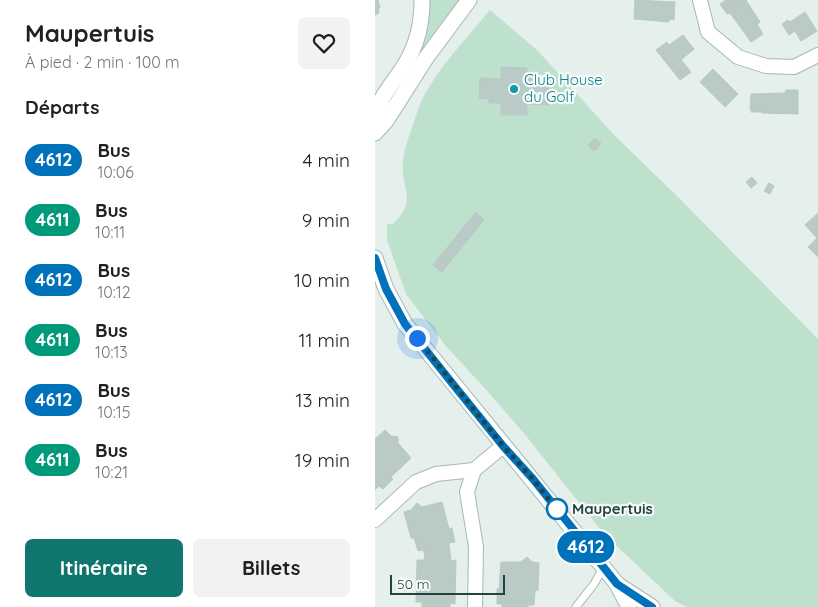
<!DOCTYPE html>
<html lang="fr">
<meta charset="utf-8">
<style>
:root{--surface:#fff;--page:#f2f2f2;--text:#202124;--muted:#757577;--accent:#0f766e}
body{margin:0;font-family:Quicksand,sans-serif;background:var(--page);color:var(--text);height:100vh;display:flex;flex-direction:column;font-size:19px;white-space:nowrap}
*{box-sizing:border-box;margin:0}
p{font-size:16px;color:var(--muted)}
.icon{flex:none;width:28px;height:28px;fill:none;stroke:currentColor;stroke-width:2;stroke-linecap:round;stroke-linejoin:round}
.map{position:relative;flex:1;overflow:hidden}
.details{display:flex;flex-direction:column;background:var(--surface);width:375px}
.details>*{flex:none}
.badge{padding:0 10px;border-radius:16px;font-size:18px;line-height:32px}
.scale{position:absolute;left:15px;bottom:12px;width:115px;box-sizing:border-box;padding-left:5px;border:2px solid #22433f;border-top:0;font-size:14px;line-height:18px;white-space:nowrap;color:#22433f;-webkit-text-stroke:4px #f6fbf9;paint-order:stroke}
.you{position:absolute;width:25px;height:25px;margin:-12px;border:4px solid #fff;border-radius:50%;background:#1a73e8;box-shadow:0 0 0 8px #1a73e833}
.map>.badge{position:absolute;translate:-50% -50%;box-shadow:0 0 0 2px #fff}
h2{padding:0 25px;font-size:19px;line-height:45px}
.round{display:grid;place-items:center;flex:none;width:52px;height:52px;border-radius:8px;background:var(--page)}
.summary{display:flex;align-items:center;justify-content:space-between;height:85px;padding:0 25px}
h1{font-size:24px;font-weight:700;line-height:38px}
.button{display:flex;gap:10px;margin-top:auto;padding:10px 25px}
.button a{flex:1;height:58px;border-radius:8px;background:var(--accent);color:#fff;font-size:20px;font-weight:700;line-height:58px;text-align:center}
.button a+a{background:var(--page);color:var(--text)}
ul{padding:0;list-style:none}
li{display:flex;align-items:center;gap:15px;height:60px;padding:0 25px}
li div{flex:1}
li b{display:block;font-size:19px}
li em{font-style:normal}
li .badge{min-width:55px;font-weight:700;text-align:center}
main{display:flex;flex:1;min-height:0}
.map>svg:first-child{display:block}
</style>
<main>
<section class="details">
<div class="summary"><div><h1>Maupertuis</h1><p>À pied · 2 min · 100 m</p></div><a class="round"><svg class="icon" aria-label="heart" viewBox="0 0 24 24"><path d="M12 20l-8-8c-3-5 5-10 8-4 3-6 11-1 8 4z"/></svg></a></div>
<h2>Départs</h2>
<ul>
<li><span class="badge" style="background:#0072bc;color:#fff">4612</span><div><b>Bus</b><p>10:06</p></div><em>4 min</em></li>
<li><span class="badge" style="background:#009a7a;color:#fff">4611</span><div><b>Bus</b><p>10:11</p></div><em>9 min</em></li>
<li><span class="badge" style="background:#0072bc;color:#fff">4612</span><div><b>Bus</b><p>10:12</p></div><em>10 min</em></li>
<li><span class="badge" style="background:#009a7a;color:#fff">4611</span><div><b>Bus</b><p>10:13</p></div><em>11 min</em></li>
<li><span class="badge" style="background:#0072bc;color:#fff">4612</span><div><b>Bus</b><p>10:15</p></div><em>13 min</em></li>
<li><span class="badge" style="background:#009a7a;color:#fff">4611</span><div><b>Bus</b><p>10:21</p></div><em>19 min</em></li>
</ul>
<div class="button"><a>Itinéraire</a><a>Billets</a></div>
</section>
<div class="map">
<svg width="443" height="607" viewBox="0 0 443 607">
<rect width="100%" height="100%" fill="#e5efec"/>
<!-- green -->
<g fill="#bde1cd">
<path d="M54,0h34l-81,119 -1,-11z"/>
<path d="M115,10l48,41 77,85 62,60 141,143v268h-131l-12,-6 -71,-67 -77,-97 -38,-44 -44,-48 -39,-51 -19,-54v-16h6c26,-25 7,-35 10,-64 2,-14 8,-30 13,-44 10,-36 50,-77 74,-106z"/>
</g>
<!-- building -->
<g fill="#bacac6" stroke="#b7cac5">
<path d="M0,0h3l2,8h-2l1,5 -4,2z"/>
<path d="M260,0l40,2 -1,18 -5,-1v3l-35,-3z"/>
<path d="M351,0h20l14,22 -3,2 6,10 -12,8 -21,-29 -3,1 -7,-10z"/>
<path d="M430,12l12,19 -16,10 -6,-10 -6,4 -7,-11 6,-4 2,2z"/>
<path d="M308,35l11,14 -13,11 10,12 -11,8 -24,-30 11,-8 2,3z"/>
<path d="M126,67l26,1v10l23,1 -1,26 -22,-1v11h-26v-12h-12v-4l-10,-1 1,-20 21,1z"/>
<path d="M338,69l25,25 -13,13 -25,-25z"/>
<path d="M411,90h12v24l-36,-1v-4h-12l1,-15 34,-1z"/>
<rect x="376" y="109" width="11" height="3"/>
<path d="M220,138l6,5 -7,8 -6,-6z"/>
<path d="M377,177l5,6 -6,5 -5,-6z"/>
<path d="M394,183l5,3 -4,8 -6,-3z"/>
<path d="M101,212l8,8 -42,52 -9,-7z"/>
<path d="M443,213v44l-10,-10 9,-9 -12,-13z"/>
<path d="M10,430l6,6 7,1v6l13,15 -20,19 2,2 -10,10 -4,-3 -4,4v-51z"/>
<path d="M67,502l7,27 3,-1 3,14 -6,1 2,18 5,-1 -1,44 -5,-1v4h-28v-5h-6l1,-42h7l1,-5 -2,-5 -5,1 -4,-13h-3l-7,-26 7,-2 6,-7 5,4z"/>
<path d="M152,557l5,5 7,1 -1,27 -3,1 -1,14h-6v2h-26v-3h-5v-15h2l2,-27h20z"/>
</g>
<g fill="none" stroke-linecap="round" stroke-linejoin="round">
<defs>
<path id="service" d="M201,607l18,-23 9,-16"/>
<g id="minor">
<path d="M325,0l8,32 30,25 28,9 28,1 24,-12"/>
<path d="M0,520l41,-38 20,-8 38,-4"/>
<path d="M100,607l1,-60 -9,-55 7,-22 29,-24"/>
</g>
<g id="tertiary">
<path d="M0,119c4,-24 21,-38 32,-58 11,-19 15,-40 15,-61"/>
<path d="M0,133l11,-12 40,-63 43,-58"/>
<path d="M0,258l11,31 19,35 212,260 12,23"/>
<path d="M243,585l34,22"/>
</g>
</defs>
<!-- service casing -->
<use href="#service" stroke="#a7b8b5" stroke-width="9"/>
<!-- minor casing -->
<use href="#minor" stroke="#a7b8b5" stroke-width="16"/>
<!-- tertiary casing -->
<use href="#tertiary" stroke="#a7b8b5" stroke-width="17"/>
<!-- service -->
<use href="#service" stroke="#fff" stroke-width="7"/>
<!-- minor -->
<use href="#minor" stroke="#fff" stroke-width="14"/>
<!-- tertiary -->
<use href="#tertiary" stroke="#fff" stroke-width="15"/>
</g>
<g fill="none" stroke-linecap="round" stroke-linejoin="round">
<defs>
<path id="line" d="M0,258l11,31 19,35 47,59 51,63 30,33 84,105 35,23"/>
</defs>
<!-- line casing -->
<use href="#line" stroke="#fff" stroke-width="11"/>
<!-- line -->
<use href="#line" stroke="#0072bc" stroke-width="8"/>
<!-- walk -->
<path stroke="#22433f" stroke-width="5" stroke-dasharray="0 9" d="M42,338l86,108 30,33 28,36 -4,-6"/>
</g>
<!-- markers -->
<circle fill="#0f9aa8" stroke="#f6fbf9" stroke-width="2" cx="139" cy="89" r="5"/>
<circle fill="#fff" stroke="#0072bc" stroke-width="2.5" cx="182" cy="509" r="10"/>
<g text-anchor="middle" stroke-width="4.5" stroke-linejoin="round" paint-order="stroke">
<!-- culture labels -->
<g font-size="15" fill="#0d838f" stroke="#f6fbf9" text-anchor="start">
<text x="149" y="85">Club House<tspan x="149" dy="17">du Golf</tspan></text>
</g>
<!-- stop labels -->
<g font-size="15" font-weight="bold" fill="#22433f" stroke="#f6fbf9" text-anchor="start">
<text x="197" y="514">Maupertuis</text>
</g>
</g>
</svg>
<div class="scale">50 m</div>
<div class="you" style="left:42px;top:338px"></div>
<b class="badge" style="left:211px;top:547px;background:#0072bc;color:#fff">4612</b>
</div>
</main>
